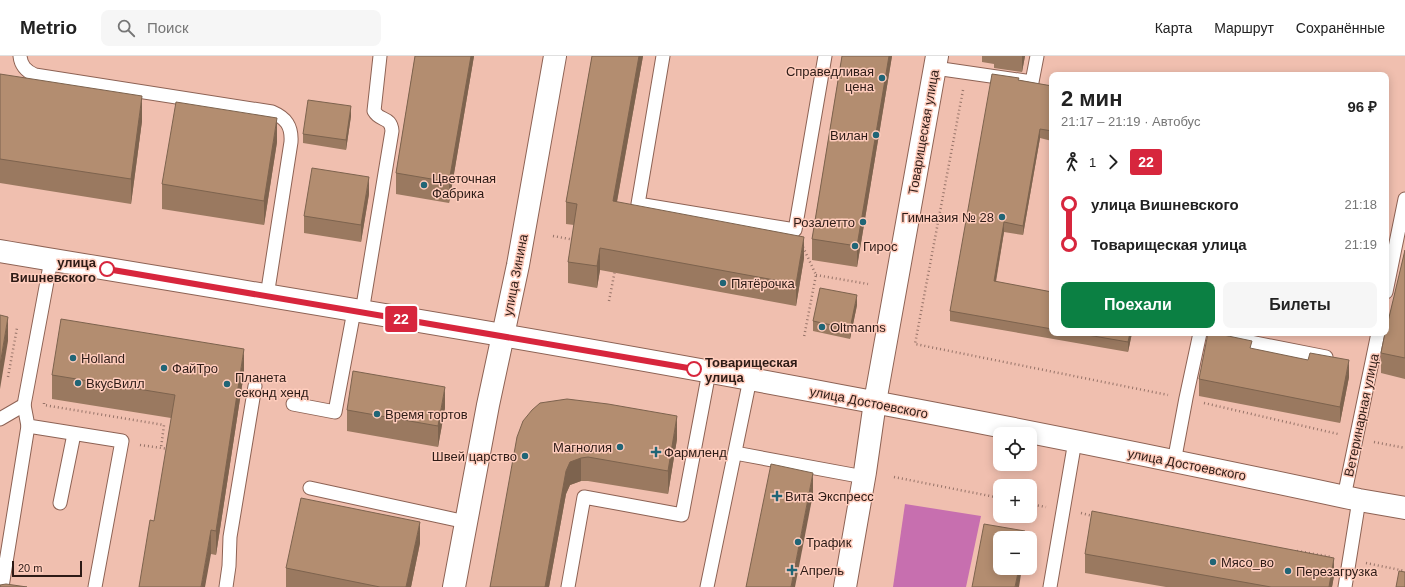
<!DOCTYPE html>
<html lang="ru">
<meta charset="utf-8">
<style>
:root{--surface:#fff;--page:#f6f6f6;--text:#222;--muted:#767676;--line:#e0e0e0;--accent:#0b8043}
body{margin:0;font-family:Arial,sans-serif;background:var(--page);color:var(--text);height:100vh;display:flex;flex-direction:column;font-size:15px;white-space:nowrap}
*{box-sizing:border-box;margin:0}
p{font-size:13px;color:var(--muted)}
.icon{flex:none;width:22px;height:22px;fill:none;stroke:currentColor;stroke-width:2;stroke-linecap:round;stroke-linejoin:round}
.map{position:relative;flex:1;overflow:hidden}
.details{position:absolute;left:1049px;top:16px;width:340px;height:264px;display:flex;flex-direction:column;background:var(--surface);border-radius:8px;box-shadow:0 2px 10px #0003}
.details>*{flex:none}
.badge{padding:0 8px;border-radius:3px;font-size:14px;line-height:26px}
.controls{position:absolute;left:993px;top:371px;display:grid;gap:8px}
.controls a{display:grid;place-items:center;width:44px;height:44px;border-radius:8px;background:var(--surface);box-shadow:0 2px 10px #0003;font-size:20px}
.scale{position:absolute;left:12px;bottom:10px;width:70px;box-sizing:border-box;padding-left:4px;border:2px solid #2d1b16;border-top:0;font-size:11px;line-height:14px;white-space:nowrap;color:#2d1b16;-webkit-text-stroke:3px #feccbc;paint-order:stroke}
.map>.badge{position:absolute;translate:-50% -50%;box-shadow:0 0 0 2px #fff}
.legs{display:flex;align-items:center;gap:6px;height:44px;padding:0 12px;font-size:13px}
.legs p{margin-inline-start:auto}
.headline{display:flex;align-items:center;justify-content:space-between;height:68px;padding:0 12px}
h1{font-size:22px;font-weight:700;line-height:30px}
.cta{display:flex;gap:8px;margin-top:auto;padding:8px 12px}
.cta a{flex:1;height:46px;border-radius:8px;background:var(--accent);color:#fff;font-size:16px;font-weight:700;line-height:46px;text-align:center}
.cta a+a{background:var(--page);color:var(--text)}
ul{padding:0 12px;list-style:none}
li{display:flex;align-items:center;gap:14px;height:40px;font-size:15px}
li i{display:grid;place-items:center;width:6px;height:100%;margin:0 5px;background:currentColor}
li i::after{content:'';width:10px;height:10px;margin:-5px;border:3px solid;border-radius:50%;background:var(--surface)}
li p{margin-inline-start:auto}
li:first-child i{background:linear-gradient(#0000 50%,currentColor 0)}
li:last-child i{background:linear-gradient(currentColor 50%,#0000 0)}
header{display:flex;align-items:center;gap:24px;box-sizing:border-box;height:56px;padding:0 20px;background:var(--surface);border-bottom:1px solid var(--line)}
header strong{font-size:19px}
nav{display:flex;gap:22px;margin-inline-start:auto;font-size:14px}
.search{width:280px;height:36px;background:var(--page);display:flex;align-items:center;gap:10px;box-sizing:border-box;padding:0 14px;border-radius:8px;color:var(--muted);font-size:15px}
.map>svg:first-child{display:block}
</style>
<header>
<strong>Metrio</strong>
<div class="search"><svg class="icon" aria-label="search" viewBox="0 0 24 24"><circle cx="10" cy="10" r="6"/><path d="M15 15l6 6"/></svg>Поиск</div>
<nav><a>Карта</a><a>Маршрут</a><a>Сохранённые</a></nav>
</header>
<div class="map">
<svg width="1405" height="531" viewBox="0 0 1405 531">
<rect width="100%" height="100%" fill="#f0bfaf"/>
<!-- forest -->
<path fill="#c76faf" d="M905,448l76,12 -15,71h-73z"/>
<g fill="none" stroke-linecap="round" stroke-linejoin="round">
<defs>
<g id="lane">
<path d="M20,0c1,10 6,15 15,19l237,37c14,6 20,14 19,30l-24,154"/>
<path d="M663,0l-25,148 157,26 30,-174"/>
<path d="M935,12l97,14 5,-26"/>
<path d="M1386,236l19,-93"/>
<path d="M362,256l30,-181c-1,-15 -12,-9 -18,-20l6,-55"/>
<path d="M1235,283l91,18"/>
<path d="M293,348l42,8 19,-101"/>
<path d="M24,349l4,21 94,15 -27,146"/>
<path d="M0,363l24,-14 27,-145"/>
<path d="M735,397l129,24"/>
<path d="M1174,406l12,-64 14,-65"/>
<path d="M310,432l156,34"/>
<path d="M1344,441l34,-164"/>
<path d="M60,447l14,-69"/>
<path d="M2,531l26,-161"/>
<path d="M226,531l3,-21 1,-29 25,-151"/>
<path d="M568,531l16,-90 98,18 27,-143"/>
<path d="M707,531l43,-208"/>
<path d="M1050,531l25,-146"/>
<path d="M1345,531l14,-87"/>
</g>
<g id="street">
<path d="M875,346l62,-346"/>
<path d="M454,531l34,-182 30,-140 37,-209"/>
</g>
<g id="secondary">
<path d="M0,195c281,47 562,92 841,145 173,32 346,67 518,104l46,8"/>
<path d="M845,531l20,-115 10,-70"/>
</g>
</defs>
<!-- lane casing -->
<use href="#lane" stroke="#8d6254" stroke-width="15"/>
<!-- street casing -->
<use href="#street" stroke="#8d6254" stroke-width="24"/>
<!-- secondary casing -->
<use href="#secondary" stroke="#8d6254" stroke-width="24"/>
<!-- path -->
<g stroke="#967368" stroke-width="2.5" stroke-dasharray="1 3" stroke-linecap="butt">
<path d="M963,34l-48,254 253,51"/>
<path d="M553,180l22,4"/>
<path d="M803,191l13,28 -12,62"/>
<path d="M816,219l52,9"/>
<path d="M609,245l6,-31"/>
<path d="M8,321l9,-49"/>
<path d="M44,347v2l120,20 -3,23"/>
<path d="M1204,347l134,31"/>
<path d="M1374,386l31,6"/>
<path d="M140,389l29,4"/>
<path d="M894,421l106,21"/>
<path d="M1030,448l16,3"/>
<path d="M1081,457l12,3"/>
<path d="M1297,495l35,6"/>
<path d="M1366,507l39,8"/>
</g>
<!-- lane -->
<use href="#lane" stroke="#fff" stroke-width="13"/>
<!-- street -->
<use href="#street" stroke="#fff" stroke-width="22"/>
<!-- secondary -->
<use href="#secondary" stroke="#fff" stroke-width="22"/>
</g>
<!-- wall -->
<g fill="#9a7960">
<path d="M415,0h59l-25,147 -53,-9v-21z"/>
<path d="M592,0h51l-26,146 187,56 -8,48 -196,-36 -3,18 -29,-5v-21l6,-37 -8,-1v-22z"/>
<path d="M842,0h50l-35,211 -45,-7v-21z"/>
<path d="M982,0h43l-3,16 -28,-4v-4l-12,-2z"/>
<path d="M0,18l142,47 -11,83 -131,-21z"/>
<path d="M1019,24l33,6v55l-12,-3 -17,97 -19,-3 -8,50 56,10v41h80l-4,19 -178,-31v-10z"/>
<path d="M351,60l-5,34 -43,-7v-9z"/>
<path d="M277,86l-13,83 -102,-16v-25z"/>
<path d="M369,138l-8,48 -57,-9v-17z"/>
<path d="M1405,194v129l-24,-6v-20z"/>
<path d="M857,249l-7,34 -37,-8v-10z"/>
<path d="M1252,293l97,28 -9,46 -141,-27v-17z"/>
<path d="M244,317l-28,182 -5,-1 -40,-136 -119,-19v-24z"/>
<path d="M540,347l137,36 -9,55 -80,-13h-7l-11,4 -4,9 -17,93h-59z"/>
<path d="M445,352l-7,39 -91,-16v-21z"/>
<path d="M420,487l-9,44h-125v-19z"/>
<path d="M1085,498l249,22 -2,11h-166l-81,-14z"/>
</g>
<!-- shaded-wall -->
<g fill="#7d634e">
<path d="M471,0h3l-25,147v-21z"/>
<path d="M639,0h4l-30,167v-22z"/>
<path d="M889,0h3l-35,211v-21z"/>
<path d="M1022,0h3l-3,16z"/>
<path d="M142,40v25l-11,83v-25z"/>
<path d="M351,50v10l-5,34v-10z"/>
<path d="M277,62v24l-13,83v-24z"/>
<path d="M1040,73v9l-17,97v-9z"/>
<path d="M369,121v17l-8,48v-17z"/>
<path d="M1004,166v10l-10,59v-10z"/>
<path d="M804,181v21l-8,48v-22z"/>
<path d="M600,192v22l-3,18v-22z"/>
<path d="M857,239v10l-7,34v-10z"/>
<path d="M8,261v24l-8,48v-24z"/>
<path d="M1130,277h2l-4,19v-10z"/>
<path d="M244,293v24l-28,182v-24z"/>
<path d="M1349,304v17l-9,46v-16z"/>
<path d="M445,331v21l-7,39v-21z"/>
<path d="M677,360v23l-9,55v-23z"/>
<path d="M581,402v23l-11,4 -4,9 -17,93h-4l21,-116 4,-9z"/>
<path d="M813,417v21l-18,93h-4z"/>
<path d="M420,466v21l-9,44h-5z"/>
<path d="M211,474v24l-6,33h-4z"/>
<path d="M1334,502v18l-2,11h-3z"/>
<path d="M1019,512h3l-3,19h-4z"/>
</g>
<!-- building -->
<g fill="#b38d70" stroke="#7d634e">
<path d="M415,0h56l-22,126 -53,-9z"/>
<path d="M592,0h47l-26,145 191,36 -8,47 -196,-36 -3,18 -29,-4 9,-58 -11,-2z"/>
<path d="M842,0h47l-32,190 -45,-7z"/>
<path d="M0,18l142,22 -11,83 -131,-20z"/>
<path d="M992,18l27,4 -1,2 34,6v45l-12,-2 -17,97 -19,-4 -10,59 58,11v37l-102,-18z"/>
<path d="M308,44l43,6 -5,34 -43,-6z"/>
<path d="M176,46l101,16 -13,83 -102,-17z"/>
<path d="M312,112l57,9 -8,48 -57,-9z"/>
<path d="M1405,194v108l-24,-5 4,-20h1v-3z"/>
<path d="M820,232l37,7 -7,34 -37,-8z"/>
<path d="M0,259l8,2 -8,48z"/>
<path d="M61,263l183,30 -28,182 -5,-1 -10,57h-62l11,-67 4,1 21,-126 -123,-20z"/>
<path d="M1076,277h54l-2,9z"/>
<path d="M1208,277h6l38,8 -2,7 58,12 2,-7 39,7 -9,47 -141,-28z"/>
<path d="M353,315l92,16 -7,39 -91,-16z"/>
<path d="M567,343l41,5 69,12 -9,55 -80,-14 -7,1 -11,4 -4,9 -21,116h-55l27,-150 6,-16 9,-11 8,-7z"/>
<path d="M771,408l42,9 -22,114h-45z"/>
<path d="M301,442l119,24 -14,65h-26l-94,-19z"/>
<path d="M1092,455l242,47 -5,29h-58l-186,-33z"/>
<path d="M984,468l41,7 -1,7h-24v30h19l-4,19h-43z"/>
<path d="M1399,515l6,1v15h-9z"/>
<path d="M6,528l21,3h-27v-2z"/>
</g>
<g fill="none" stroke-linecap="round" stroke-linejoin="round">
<defs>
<path id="line-1" d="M107,213l587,100"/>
</defs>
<!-- line-1 casing -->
<use href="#line-1" stroke="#fff" stroke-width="9"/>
<!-- line-1 -->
<use href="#line-1" stroke="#d7263d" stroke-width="6"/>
</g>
<!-- markers -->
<g fill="#206576" stroke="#feccbc" stroke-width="1.5">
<circle cx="882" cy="22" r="4"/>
<circle cx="876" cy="79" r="4"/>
<circle cx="424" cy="129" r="4"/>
<circle cx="1002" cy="161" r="4"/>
<circle cx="863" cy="166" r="4"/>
<circle cx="855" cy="190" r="4"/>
<circle cx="723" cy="227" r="4"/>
<circle cx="822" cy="271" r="4"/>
<circle cx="73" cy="302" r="4"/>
<circle cx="164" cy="312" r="4"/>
<circle cx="78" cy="327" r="4"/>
<circle cx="227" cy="328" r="4"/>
<circle cx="377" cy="358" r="4"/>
<circle cx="620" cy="391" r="4"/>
<path d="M654 390h4v4h4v4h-4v4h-4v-4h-4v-4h4z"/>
<circle cx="525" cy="400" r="4"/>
<path d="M775 434h4v4h4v4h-4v4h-4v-4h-4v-4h4z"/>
<circle cx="798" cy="486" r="4"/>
<circle cx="1213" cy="506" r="4"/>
<path d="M790 508h4v4h4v4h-4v4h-4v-4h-4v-4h4z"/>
<circle cx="1288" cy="515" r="4"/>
</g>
<g fill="#fff" stroke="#d7263d" stroke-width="2">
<circle cx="107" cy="213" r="7"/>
<circle cx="694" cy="313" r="7"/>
</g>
<g text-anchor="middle" stroke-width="3" stroke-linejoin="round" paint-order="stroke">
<!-- poi labels -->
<g font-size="13" fill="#2d1b16" stroke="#feccbc" text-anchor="start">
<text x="874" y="20" text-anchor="end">Справедливая<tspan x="874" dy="15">цена</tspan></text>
<text x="868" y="84" text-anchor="end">Вилан</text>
<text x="432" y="127">Цветочная<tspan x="432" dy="15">Фабрика</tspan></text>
<text x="994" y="166" text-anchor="end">Гимназия № 28</text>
<text x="855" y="171" text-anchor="end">Розалетто</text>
<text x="863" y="195">Гирос</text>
<text x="731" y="232">Пятёрочка</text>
<text x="830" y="276">Oltmanns</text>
<text x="81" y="307">Holland</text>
<text x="172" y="317">ФайТро</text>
<text x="235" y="326">Планета<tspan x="235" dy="15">секонд хенд</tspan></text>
<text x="86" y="332">ВкусВилл</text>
<text x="385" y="363">Время тортов</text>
<text x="612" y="396" text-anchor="end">Магнолия</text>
<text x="664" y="401">Фармленд</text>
<text x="517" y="405" text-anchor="end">Швей царство</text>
<text x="785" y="445">Вита Экспресс</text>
<text x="806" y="491">Трафик</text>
<text x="1221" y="511">Мясо_во</text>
<text x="800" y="519">Апрель</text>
<text x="1296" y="520">Перезагрузка</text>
</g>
<!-- street labels -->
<g font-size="13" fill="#2d1b16" stroke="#feccbc">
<text transform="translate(923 76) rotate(-80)" y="5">Товарищеская улица</text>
<text transform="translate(515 219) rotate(-79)" y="5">улица Зинина</text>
<text transform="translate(869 346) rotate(11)" y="5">улица Достоевского</text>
<text transform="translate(1361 359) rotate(-78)" y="5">Ветеринарная улица</text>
<text transform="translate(1187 408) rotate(11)" y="5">улица Достоевского</text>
</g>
<!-- stop labels -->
<g font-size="13" font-weight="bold" fill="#2d1b16" stroke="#feccbc" text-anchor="end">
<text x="96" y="211">улица<tspan x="96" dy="15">Вишневского</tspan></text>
<text x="705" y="311" text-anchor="start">Товарищеская<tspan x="705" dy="15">улица</tspan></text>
</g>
</g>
</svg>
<div class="controls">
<a><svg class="icon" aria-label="locate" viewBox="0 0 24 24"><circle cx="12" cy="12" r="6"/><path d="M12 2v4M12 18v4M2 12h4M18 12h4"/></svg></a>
<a>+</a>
<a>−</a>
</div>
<div class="scale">20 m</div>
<b class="badge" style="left:401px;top:263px;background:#d7263d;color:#fff">22</b>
<section class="details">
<div class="headline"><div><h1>2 мин</h1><p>21:17 – 21:19 · Автобус</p></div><b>96 ₽</b></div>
<div class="legs"><svg class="icon" aria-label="walk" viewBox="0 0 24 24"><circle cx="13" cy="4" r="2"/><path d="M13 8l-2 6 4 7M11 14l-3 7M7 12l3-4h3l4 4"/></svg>1<svg class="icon" aria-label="forward" viewBox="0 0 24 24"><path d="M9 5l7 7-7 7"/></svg><b class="badge" style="background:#d7263d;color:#fff">22</b></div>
<ul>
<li><i style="color:#d7263d"></i><b>улица Вишневского</b><p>21:18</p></li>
<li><i style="color:#d7263d"></i><b>Товарищеская улица</b><p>21:19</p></li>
</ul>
<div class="cta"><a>Поехали</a><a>Билеты</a></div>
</section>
</div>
